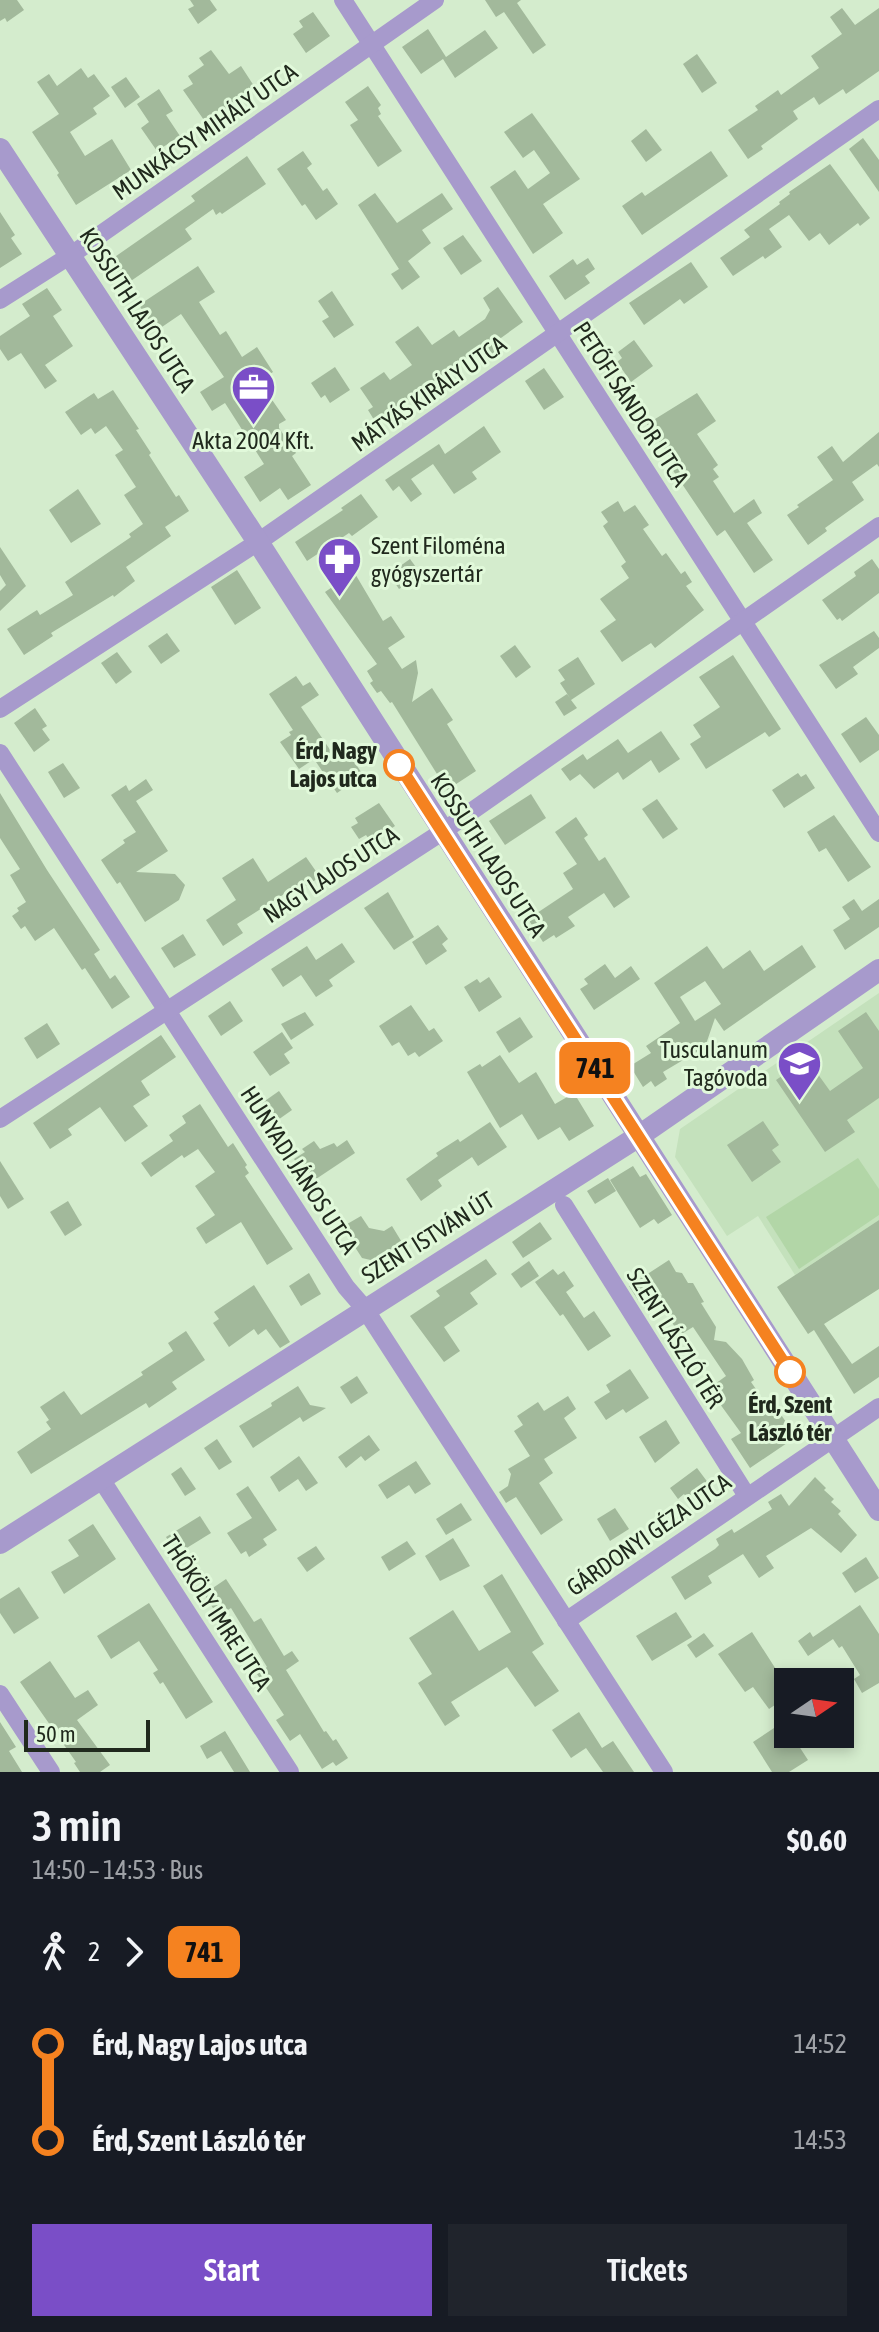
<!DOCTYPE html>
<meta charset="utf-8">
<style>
:root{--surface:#171b24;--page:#20242c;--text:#f1f3f6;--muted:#9ea1a6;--accent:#7a4ec7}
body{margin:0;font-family:"Asap Condensed",sans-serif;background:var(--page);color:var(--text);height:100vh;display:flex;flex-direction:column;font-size:30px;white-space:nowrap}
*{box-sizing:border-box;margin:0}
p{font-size:26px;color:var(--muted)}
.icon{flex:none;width:44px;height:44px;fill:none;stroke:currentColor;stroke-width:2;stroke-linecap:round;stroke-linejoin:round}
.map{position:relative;height:1772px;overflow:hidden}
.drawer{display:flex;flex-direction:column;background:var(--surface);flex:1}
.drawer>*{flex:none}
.badge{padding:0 16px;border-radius:12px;font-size:28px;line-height:52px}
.needle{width:52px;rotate:77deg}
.tools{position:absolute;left:774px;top:1668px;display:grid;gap:16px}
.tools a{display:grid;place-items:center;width:80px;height:80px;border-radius:0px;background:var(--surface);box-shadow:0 4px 12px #0003;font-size:40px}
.scale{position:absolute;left:24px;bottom:20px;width:126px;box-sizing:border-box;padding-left:8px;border:4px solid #20291d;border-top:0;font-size:22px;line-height:28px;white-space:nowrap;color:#20291d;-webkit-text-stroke:6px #e1f9da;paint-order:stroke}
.map>.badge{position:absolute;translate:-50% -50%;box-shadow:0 0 0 4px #fff}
.legs{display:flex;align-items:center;gap:12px;height:88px;padding:0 32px;font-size:26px}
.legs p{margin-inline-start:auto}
.overview{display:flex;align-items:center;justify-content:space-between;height:136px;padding:0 32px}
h1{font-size:44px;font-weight:600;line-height:60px}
.action{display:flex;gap:16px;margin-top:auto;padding:16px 32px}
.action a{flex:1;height:92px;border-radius:0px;background:var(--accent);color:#fff;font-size:32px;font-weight:600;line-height:92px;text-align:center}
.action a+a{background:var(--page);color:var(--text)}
ul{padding:0 32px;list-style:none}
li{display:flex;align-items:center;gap:28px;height:96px;font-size:30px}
li i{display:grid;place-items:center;width:12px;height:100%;margin:0 10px;background:currentColor}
li i::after{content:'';width:20px;height:20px;margin:-10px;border:6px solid;border-radius:50%;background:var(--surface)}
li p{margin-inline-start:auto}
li:first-child i{background:linear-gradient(#0000 50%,currentColor 0)}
li:last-child i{background:linear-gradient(currentColor 50%,#0000 0)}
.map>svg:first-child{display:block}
</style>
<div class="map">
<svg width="879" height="1772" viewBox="0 0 879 1772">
<rect width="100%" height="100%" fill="#d4eccd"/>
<!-- built -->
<path fill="#c4e1bc" d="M879,993v227l-84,55 -37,-59 -31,20 -52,-79 5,-28z"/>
<!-- park -->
<path fill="#b2d6a7" d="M858,1158l21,31v26l-80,54 -33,-52z"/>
<!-- building -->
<g fill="#a2b99b" fill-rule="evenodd">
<path d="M0,0h17l7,10 -17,12 -2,-4 -5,3z"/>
<path d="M190,0h20l7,10 -19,14 -10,-15 6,-3z"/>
<path d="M485,0h36l-4,3 29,42 -13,9 -29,-42 -8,5z"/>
<path d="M842,8l13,17 24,-17v63l-33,23 -3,-5 -24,16 -5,-8 -21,14 5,8 -37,27 2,3 -15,10 -20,-29 30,-20 -3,-4 23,-16 3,5 38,-27 -8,-12 31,-22 -12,-17z"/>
<path d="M313,12l17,24 -24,17 -13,-19 10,-7 -4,-6z"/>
<path d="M428,29l18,28 39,-27 13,18 -43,30 -12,-19 -22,15 -19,-27z"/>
<path d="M211,50l18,24 12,-8 13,20 -12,9 2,2 -38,26 -23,-33 10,-6 -5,-8 16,-11 -5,-7z"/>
<path d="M697,54l20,29 -15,10 -19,-29z"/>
<path d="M81,68l7,10 6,-4 16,22 -17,12 4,6 -27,18 15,24 27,-17 19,31 -55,35 -19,-30 2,-2 -27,-41 27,-18 -22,-32 12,-8 8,12z"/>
<path d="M126,77l14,20 -15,11 -14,-21z"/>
<path d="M368,86l13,19 -3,3 3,6 -3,2 24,35 -24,16 -28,-42 8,-5 -13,-18z"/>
<path d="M159,89l14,22 -7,4 14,21 -23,15 -16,-23 8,-6 -12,-18z"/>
<path d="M532,113l48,66 -37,25 20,29 -30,21 -43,-67 25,-17 13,19 22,-16 -16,-23 -11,8 -19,-26z"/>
<path d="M646,129l16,21 -16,12 -15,-21z"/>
<path d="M863,138l16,22v32l-30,-43z"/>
<path d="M303,151l9,13 -5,4 16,23 4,-3 11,16 -22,16 -11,-16 -3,2 -25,-37z"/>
<path d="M711,151l17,25 -86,59 -20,-29 20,-14 3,4z"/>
<path d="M247,156l19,28 -44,30 -2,-2 -4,3 -3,-6 -28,20 7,10 -67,46 -16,-24 86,-60 -4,-5z"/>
<path d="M830,164l40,54 -10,8 -2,-3 -29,22 -9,-12 -11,8 -20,-26 -20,14 13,18 -17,12 -2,-3 -30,20 -13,-18 30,-21 -6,-7 36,-26 -1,-2 11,-8 -1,-2z"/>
<path d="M375,193l22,30 45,-30 11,16 -31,21 9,13 -23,18 12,16 -18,13 -11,-16 8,-5 -41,-64z"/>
<path d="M0,212l15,23 -4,3 11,16 -22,14z"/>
<path d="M463,235l19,26 -21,14 -18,-27z"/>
<path d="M588,258l7,11 -10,7 5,7 -25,17 -16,-24 24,-17 4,6z"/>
<path d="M691,262l17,25 -24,17 -4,-5 -36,26 -15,-22z"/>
<path d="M198,266l17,26 -16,10 21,33 6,-4 16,26 15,-10 16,25 -14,9 27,39 -7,4v4l17,25 -4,3 19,29 -23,15 -8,-12 -20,14 -16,-25 20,-13 -39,-61 -13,8 -12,-19 24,-15 -43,-63 -25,17 -17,-26z"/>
<path d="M498,287l25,35 -29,21 6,9 -14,10 -8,-11 -102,72 -8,-13 5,-3 -13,-19 24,-16 6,8 22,-15 -17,-23 23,-16 14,19 22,-15 5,7 26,-18 5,-9 -7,-12z"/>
<path d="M47,288l15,22 -9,6 20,30 -28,19 12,16 -12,8 -24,-36 -13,8 -8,-12v-13l30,-20 -8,-12z"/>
<path d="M332,291l22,34 -20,13 -12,-17 7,-4 -11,-16z"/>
<path d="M634,340l19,26 -22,16 -14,-20 5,-4 -4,-6z"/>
<path d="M335,367l15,23 -20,13 -5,-8 -4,3 -10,-15z"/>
<path d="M544,368l20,29 -20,13 -19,-29z"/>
<path d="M113,390l26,39 -3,1 15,23 -2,2 27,42 3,-2 10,16 -24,16 6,9 -45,31 9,14 -21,16 -1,-2 -62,38 2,3 -29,19 -17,-26 30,-19 3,5 33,-20 -8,-13 66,-45 -2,-3 14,-10 -19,-29 12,-8 -21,-32 8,-5 -17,-24 -11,8 -4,-6 -10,7 -16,-23 29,-19 4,6z"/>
<path d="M697,393l19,28 -19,13 21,31 -5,4 6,8 -6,4 21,32 20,-14 8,14 -15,10 26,37 -19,13 -29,-43 -8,6 -47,-70 3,-3 -26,-39z"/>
<path d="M484,426l17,26 -29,20 5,7 -23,15 -21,-30 -22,15 11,15 -11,8 -12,-16 -6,5 -8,-11 54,-36 6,10z"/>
<path d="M879,432v35l-2,-3 -25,18 12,18 -39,28 2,3 -19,14 -21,-30 12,-8 -2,-2 36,-25 -16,-23 15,-11 11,16z"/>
<path d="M78,489l23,35 -30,19 -22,-33z"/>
<path d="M361,494l17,23 -26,19 -3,-3 -42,28 -12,-19 48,-32 -2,-2z"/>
<path d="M618,501l6,11 11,-7 14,20 -6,4 19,27 4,-3 15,21 4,-3 7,11 -6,4 18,24 -49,38 -4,-5 -29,19 -22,-31 16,-11 -16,-21 29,-21 -8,-12 5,-4 -23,-36 5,-4 -7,-10z"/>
<path d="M0,547l26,39 -26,25v-20l6,-6 -6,-10z"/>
<path d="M410,559l11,15 -22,15 -10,-15z"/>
<path d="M872,559l7,10v24l-37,28 -2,-3 -3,2 -15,-20 34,-24 -2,-4z"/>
<path d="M237,570l24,38 -26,17 -24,-38z"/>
<path d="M354,572l29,49 8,-5 14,21 -17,11 14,21 14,-9 2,13 -6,29 20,-14 21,32 -6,4 29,47 -29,19 -55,-88 -2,1 -9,-12 -4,2 -7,-10 3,-2 -6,-10 10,-7 -52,-72z"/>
<path d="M874,631l5,7v10l-26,19 5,7 -22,15 -17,-24z"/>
<path d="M167,633l13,18 -19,13 -13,-18z"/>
<path d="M515,645l16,22 -15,11 -16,-22z"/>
<path d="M117,652l15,20 -16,12 -15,-21z"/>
<path d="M733,655l48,74 -12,8 -4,-5 -59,37 -16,-25 11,-7 -8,-12 27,-18 -21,-30z"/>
<path d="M578,657l17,27 -24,16 6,8 -13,8 -9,-14 12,-8 3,4 -10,-15 5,-3 -7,-10z"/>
<path d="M296,676l7,10 7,-4 9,13 -18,12 36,53 11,-8 15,23 -26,18 -23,-34 -15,10 -19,-27 11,-7 -2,-3 4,-2 -24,-36z"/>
<path d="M35,708l12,18 -5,3 8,11 -16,12 -20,-29z"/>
<path d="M866,717l13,18v15l-19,13 -19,-29z"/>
<path d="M661,731l19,28 -21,14 -8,-13 -28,20 -5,-8 -24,17 -14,-15 -10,7 -9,-12 22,-15 4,6 31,-21 10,14z"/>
<path d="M63,763l17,25 -16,10 -16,-26z"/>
<path d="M798,773l3,4 5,-3 9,14 -31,20 -12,-18z"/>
<path d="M146,779l7,11 -17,11 32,50 -32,21 39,2 10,11 -6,15 -34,22 -25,-40 -3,2 -16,-24 24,-17 -2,-3 13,-8 -25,-37 15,-10 3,6z"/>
<path d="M0,793l47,77 53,80 -6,4 16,25 5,-4 15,22 -18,12 -27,-41 -3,2 -28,-42 -19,13 -10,-15 -4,3 -9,-13 7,-5 -2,-3 9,-6 -16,-27 10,-6 -20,-31z"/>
<path d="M531,794l15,24 -41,27 -16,-24z"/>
<path d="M657,799l21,30 -15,10 -21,-30z"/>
<path d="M379,803l16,23 -24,16 -5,-7 -7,4 -8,-12 7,-4 -3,-5z"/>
<path d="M834,815l37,52 -23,15 -22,-34 -7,4 -12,-20z"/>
<path d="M576,817l12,18 -4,3 15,23 6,-4 25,40 -16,11 -10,-15 -36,24 7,9 -19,12 -2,-3 -11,7 -15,-23 45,-30 -10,-16 14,-9 -22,-32z"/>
<path d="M306,857l14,20 -25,16 -3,-4 -55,35 6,9 -20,13 -17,-26 30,-20 -14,-22 31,-20 15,24z"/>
<path d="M388,892l26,45 -20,13 -30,-42z"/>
<path d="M854,899l8,12 17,-12v28l-34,23 -12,-20 17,-11 -8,-12z"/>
<path d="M438,925l10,14 -6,5 5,7 -21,14 -14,-23z"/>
<path d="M183,934l13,21 -22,13 -13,-20z"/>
<path d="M342,943l13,19 -26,18 4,6 -17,11 -15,-22 -18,12 -12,-18 36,-23 9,14z"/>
<path d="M802,945l14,22 -92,64 -9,-13 -10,29 -42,25 4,7 -12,8 -4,-6 -8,6 -13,-21 21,-13 -5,-7 34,-23 -26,-40 53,-37 16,23 27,-19 14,21zM705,981l16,23 -26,17 -15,-24z"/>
<path d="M605,964l10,14 16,-12 9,13 -46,31 -14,-21 8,-5 -4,-5z"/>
<path d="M489,977l13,20 -23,15 -15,-25 13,-8 3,4z"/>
<path d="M230,1001l13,20 -22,15 -13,-20z"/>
<path d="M411,1005l18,26 5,-3 9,13 -24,16 -4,-5 -7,4 -9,-14 -7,4 -13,-20z"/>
<path d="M305,1012l9,13 -23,15 -10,-16z"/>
<path d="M866,1012l13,19v67l-32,22 8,12 -30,20 -49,-72 31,-21 23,32 33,-23 -25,-37z"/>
<path d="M520,1017l13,20 -24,16 -13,-21z"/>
<path d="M47,1023l13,21 -23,15 -13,-21z"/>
<path d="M282,1032l11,16 -9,6 6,9 -20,13 -17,-24z"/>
<path d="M161,1035l15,22 -35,24 9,14 -17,11 15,20 -23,16 -25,-35 -32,22 4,6 -22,14 -17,-26z"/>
<path d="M500,1055l19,28 17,-11 19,32 19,-11 20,33 -25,15 -9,-14 -22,13 -16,-26 -22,14 -33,-56 13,-8 2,3z"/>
<path d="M279,1091l13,19 -17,12 -13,-19z"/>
<path d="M200,1104l28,43 5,-4 14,22 -2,2 4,6 -4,3 48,73 -26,16 -26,-43 -35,22 -10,-16 19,-13 -20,-29 20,-14 -17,-23 -14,9 -2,-3 -31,22 -10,-14 32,-22 -4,-6 17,-12 -4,-7z"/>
<path d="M763,1121l16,24 -7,5 9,12 -29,20 -25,-37z"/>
<path d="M490,1122l17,25 -29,19 -6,-9 -34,23 4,6 -21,15 -15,-22 32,-23 -2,-3 22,-14 2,3z"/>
<path d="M347,1140l8,13 -45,30 -16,-24 11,-7 -3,-3 12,-8 6,8 14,-6 3,4z"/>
<path d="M0,1161l24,38 -16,10 -8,-13z"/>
<path d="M633,1166l7,11 6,-3 26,41 -14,9 -4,-5 -14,9 -30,-48z"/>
<path d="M608,1178l8,13 -21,13 -8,-13z"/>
<path d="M68,1201l14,24 -17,11 -15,-24z"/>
<path d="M361,1216l8,12 15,3 8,-5 11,18 -28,17 -13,-3 -20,-31z"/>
<path d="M879,1220v69l-55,35 28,40 27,-18v31l-25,17 -40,-64 -6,4 -31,-47z"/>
<path d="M540,1222l12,17 -29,19 -11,-16z"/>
<path d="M486,1259l11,15 -27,19 8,11 -34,23 16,24 -16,11 -34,-46 30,-20 -4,-5z"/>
<path d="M669,1260l7,12 6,1 6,10h5l11,19 -3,1 15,24 -2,13 12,2 16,17 12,21 -3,2 7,10 -2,1 14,21 7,-5 9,13 -3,2 10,15 -43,29 -19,-29 10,-6 -21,-29 6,-4 -11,-16 11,-8 -33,-49 -13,8 -28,-44 -14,9 -9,-14z"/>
<path d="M529,1261l10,15 -18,12 -10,-14z"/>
<path d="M553,1269l5,6 6,-4 10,15 -8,6 18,26 10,-7 17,25 -23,15 -25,-37 -3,2 -25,-34z"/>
<path d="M309,1273l12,21 -20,12 -12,-20z"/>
<path d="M254,1285l36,57 -10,6 -14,-19 -8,6 -4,-6 -25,18 -16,-24 6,-4 -5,-7z"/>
<path d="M186,1331l19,29 -33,22 5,7 -28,19 -3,-5 -115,71 -14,-22 34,-23 -5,-7 3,-2 -9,-13 24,-16 17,24 62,-40 -2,-3 32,-21 -5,-8z"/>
<path d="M630,1369l19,29 -23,15 -3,-4 -17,11 -12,-18 16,-10 -4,-7z"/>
<path d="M357,1376l11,17 -17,11 -11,-17z"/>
<path d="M298,1386l12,19 16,3 -23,14 -3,-5 -47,31 -14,-22 33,-20 -1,-3z"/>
<path d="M568,1396l8,13 -12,9 13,20 -33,21 9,14 -14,10 24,37 -22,15 -25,-38 -10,6 -7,-11 9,-6 3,-12 -3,-5 22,-13 -16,-25 9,-6 -6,-9 21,-14 6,9z"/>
<path d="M666,1420l14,23 -25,20 -16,-26z"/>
<path d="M369,1435l11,15 -15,11 -4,-5 -15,12 -8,-11z"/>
<path d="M217,1439l15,23 -13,8 -15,-22z"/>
<path d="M299,1456l19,27 -12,8 -8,-12 -19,13 -9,-15z"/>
<path d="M416,1461l15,23 -16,10 -6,-9 -22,14 -9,-14z"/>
<path d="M181,1467l15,22 -11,7 -14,-22z"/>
<path d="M697,1468l15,20 -21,16 -7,-10 -6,5 -8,-11z"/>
<path d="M815,1477l11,11 -2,2 10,9 -3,3 10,9 -3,3 19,21 -16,18 -30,-25 -45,28 8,12 -15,10 -16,-24 -35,22 4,7 -27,17 -14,-23 44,-28 4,-4 -3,-6 16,-10 2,4 5,-3 33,-21 -4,-7 13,-8 8,12z"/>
<path d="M248,1486l29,44 -14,9 4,6 -18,12 -3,-6 -5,3 -14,-21 25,-15 -16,-24z"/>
<path d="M461,1503l11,17 -26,15 -10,-16z"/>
<path d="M615,1508l14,21 -19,12 -13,-22z"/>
<path d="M200,1516l11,17 -34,21 -11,-17z"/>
<path d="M93,1524l23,35 -52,35 -13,-22 28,-16 -11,-16z"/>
<path d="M453,1538l17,28 -30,15 -15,-25z"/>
<path d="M407,1541l9,13 -27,17 -8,-14z"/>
<path d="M316,1546l9,13 -18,13 -10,-14z"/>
<path d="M866,1557l13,21 -24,15 -13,-20z"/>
<path d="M502,1574l42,70 -12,8 27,39 -24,16 -28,-40 -56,35 9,14 -15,10 -27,-43 14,-9 -23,-36 44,-28 26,41 32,-19 -28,-46z"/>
<path d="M226,1579l28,43 7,-4 23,38 8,-5 7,10 -13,9 38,62 2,-1 7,10 3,-2 12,19 -12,8 -3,-4 -11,7 -22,-35 -10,7 -14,-21 8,-5 -27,-41 10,-7 -36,-59 -13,8 -14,-22z"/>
<path d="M19,1587l20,31 -25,16 -14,-21v-14z"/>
<path d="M149,1603l64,99 -27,17 -23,-37 -3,2 -7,-11 5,-3 -19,-29 -28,18 -14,-23z"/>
<path d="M860,1605l19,29v49l-17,10 -8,-14 6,-4 -18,-29 -3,2 -6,-9 -25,17 -10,-15 12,-9 3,5z"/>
<path d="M676,1612l16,25 -40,24 -16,-25z"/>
<path d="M752,1632l36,56v8l-19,13 -16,-22 -8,5 -27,-38z"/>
<path d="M704,1633l10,13 -18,12 -9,-13z"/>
<path d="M50,1661l25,37 13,-8 10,15 -21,15 33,45 -10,7h-20l-6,-9 2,-1 -56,-80z"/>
<path d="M579,1712l23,36 11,-7 21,31h-31l-17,-24 -15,10 -19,-28z"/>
<path d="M0,1722l16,25 -7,4 13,21h-22z"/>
<path d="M783,1722l5,12h3l17,26 -19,12h-17l-19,-30z"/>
<path d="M225,1731l25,41h-16l-13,-21 -14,8 -7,-13z"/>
</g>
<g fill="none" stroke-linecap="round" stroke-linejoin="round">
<!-- minor -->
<g stroke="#a79acc" stroke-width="18">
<path d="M343,0l536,833"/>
<path d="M0,300l71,-45 364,-255"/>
<path d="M0,709l258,-167 621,-433"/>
<path d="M0,753l346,534 19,22 299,463"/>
<path d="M0,1119l442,-287 437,-306"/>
<path d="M564,1205l183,291"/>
<path d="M101,1479l189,293"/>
<path d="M566,1621l313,-214"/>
<path d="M0,1694l51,78"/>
</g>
<!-- tertiary -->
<g stroke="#a79acc" stroke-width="22">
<path d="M0,149l258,393 621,968"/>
<path d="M0,1543l639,-407 240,-166"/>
</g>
</g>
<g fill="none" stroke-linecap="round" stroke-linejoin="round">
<defs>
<path id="line-1" d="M399,765l391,607"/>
</defs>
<!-- line-1 casing -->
<use href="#line-1" stroke="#fff" stroke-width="18"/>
<!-- line-1 -->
<use href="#line-1" stroke="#f58220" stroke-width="12"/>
</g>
<!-- icons -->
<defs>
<symbol id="office-pin" viewBox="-11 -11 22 30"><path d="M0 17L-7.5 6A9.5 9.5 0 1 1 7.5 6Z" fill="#7a4ec7" stroke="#e1f9da"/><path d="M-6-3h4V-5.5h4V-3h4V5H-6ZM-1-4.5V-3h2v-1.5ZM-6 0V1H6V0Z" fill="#fff"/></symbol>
<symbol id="pharmacy-pin" viewBox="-11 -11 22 30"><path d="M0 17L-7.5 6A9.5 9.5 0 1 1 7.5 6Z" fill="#7a4ec7" stroke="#e1f9da"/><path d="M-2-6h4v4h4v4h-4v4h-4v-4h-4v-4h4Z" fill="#fff"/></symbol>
<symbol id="school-pin" viewBox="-11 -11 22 30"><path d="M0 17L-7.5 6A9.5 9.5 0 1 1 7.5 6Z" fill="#7a4ec7" stroke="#e1f9da"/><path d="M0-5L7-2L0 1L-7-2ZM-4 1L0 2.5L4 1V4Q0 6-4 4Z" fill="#fff"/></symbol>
</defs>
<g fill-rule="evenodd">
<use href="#office-pin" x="228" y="362" width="51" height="69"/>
<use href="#pharmacy-pin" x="314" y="534" width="51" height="69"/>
<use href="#school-pin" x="774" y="1038" width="51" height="69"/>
</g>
<!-- markers -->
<g fill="#fff" stroke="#f58220" stroke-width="4">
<circle cx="399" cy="765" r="14"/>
<circle cx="790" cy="1372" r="14"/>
</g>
<g text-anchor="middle" stroke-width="6" stroke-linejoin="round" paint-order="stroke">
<!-- street labels -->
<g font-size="24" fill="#20291d" stroke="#e1f9da">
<text transform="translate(205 132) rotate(-35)" y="8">MUNKÁCSY MIHÁLY UTCA</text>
<text transform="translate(137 310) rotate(57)" y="8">KOSSUTH LAJOS UTCA</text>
<text transform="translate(429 394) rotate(-35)" y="8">MÁTYÁS KIRÁLY UTCA</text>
<text transform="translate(631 404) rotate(57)" y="8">PETŐFI SÁNDOR UTCA</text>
<text transform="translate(488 855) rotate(57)" y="8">KOSSUTH LAJOS UTCA</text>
<text transform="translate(331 875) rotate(-33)" y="8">NAGY LAJOS UTCA</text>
<text transform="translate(299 1170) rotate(57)" y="8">HUNYADI JÁNOS UTCA</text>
<text transform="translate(428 1238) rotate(-32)" y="8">SZENT ISTVÁN ÚT</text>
<text transform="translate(675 1338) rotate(58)" y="8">SZENT LÁSZLÓ TÉR</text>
<text transform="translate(649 1535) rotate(-35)" y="8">GÁRDONYI GÉZA UTCA</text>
<text transform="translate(216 1613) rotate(57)" y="8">THÖKÖLY IMRE UTCA</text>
</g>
<!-- poi labels -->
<g font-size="24" fill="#20291d" stroke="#e1f9da">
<text x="253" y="449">Akta 2004 Kft.</text>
<text x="371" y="554" text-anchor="start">Szent Filoména<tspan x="371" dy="28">gyógyszertár</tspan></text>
<text x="768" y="1058" text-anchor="end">Tusculanum<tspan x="768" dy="28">Tagóvoda</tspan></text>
</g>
<!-- stop labels -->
<g font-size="24" font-weight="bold" fill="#20291d" stroke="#e1f9da" text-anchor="end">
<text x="377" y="759">Érd, Nagy<tspan x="377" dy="28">Lajos utca</tspan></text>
<text x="790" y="1413" text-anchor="middle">Érd, Szent<tspan x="790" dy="28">László tér</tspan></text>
</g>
</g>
</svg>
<div class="tools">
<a><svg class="needle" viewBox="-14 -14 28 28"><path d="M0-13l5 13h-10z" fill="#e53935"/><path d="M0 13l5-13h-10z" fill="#9ea1a6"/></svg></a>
</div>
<div class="scale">50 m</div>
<b class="badge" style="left:595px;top:1068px;background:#f58220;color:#111">741</b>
</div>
<section class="drawer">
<div class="overview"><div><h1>3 min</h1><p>14:50 – 14:53 · Bus</p></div><b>$0.60</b></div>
<div class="legs"><svg class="icon" aria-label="walk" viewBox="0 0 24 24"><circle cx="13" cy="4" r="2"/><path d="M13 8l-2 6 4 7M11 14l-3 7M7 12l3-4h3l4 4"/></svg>2<svg class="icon" aria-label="forward" viewBox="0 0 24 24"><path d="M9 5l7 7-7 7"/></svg><b class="badge" style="background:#f58220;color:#111">741</b></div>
<ul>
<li><i style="color:#f58220"></i><b>Érd, Nagy Lajos utca</b><p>14:52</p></li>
<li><i style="color:#f58220"></i><b>Érd, Szent László tér</b><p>14:53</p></li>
</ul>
<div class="action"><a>Start</a><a>Tickets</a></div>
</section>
